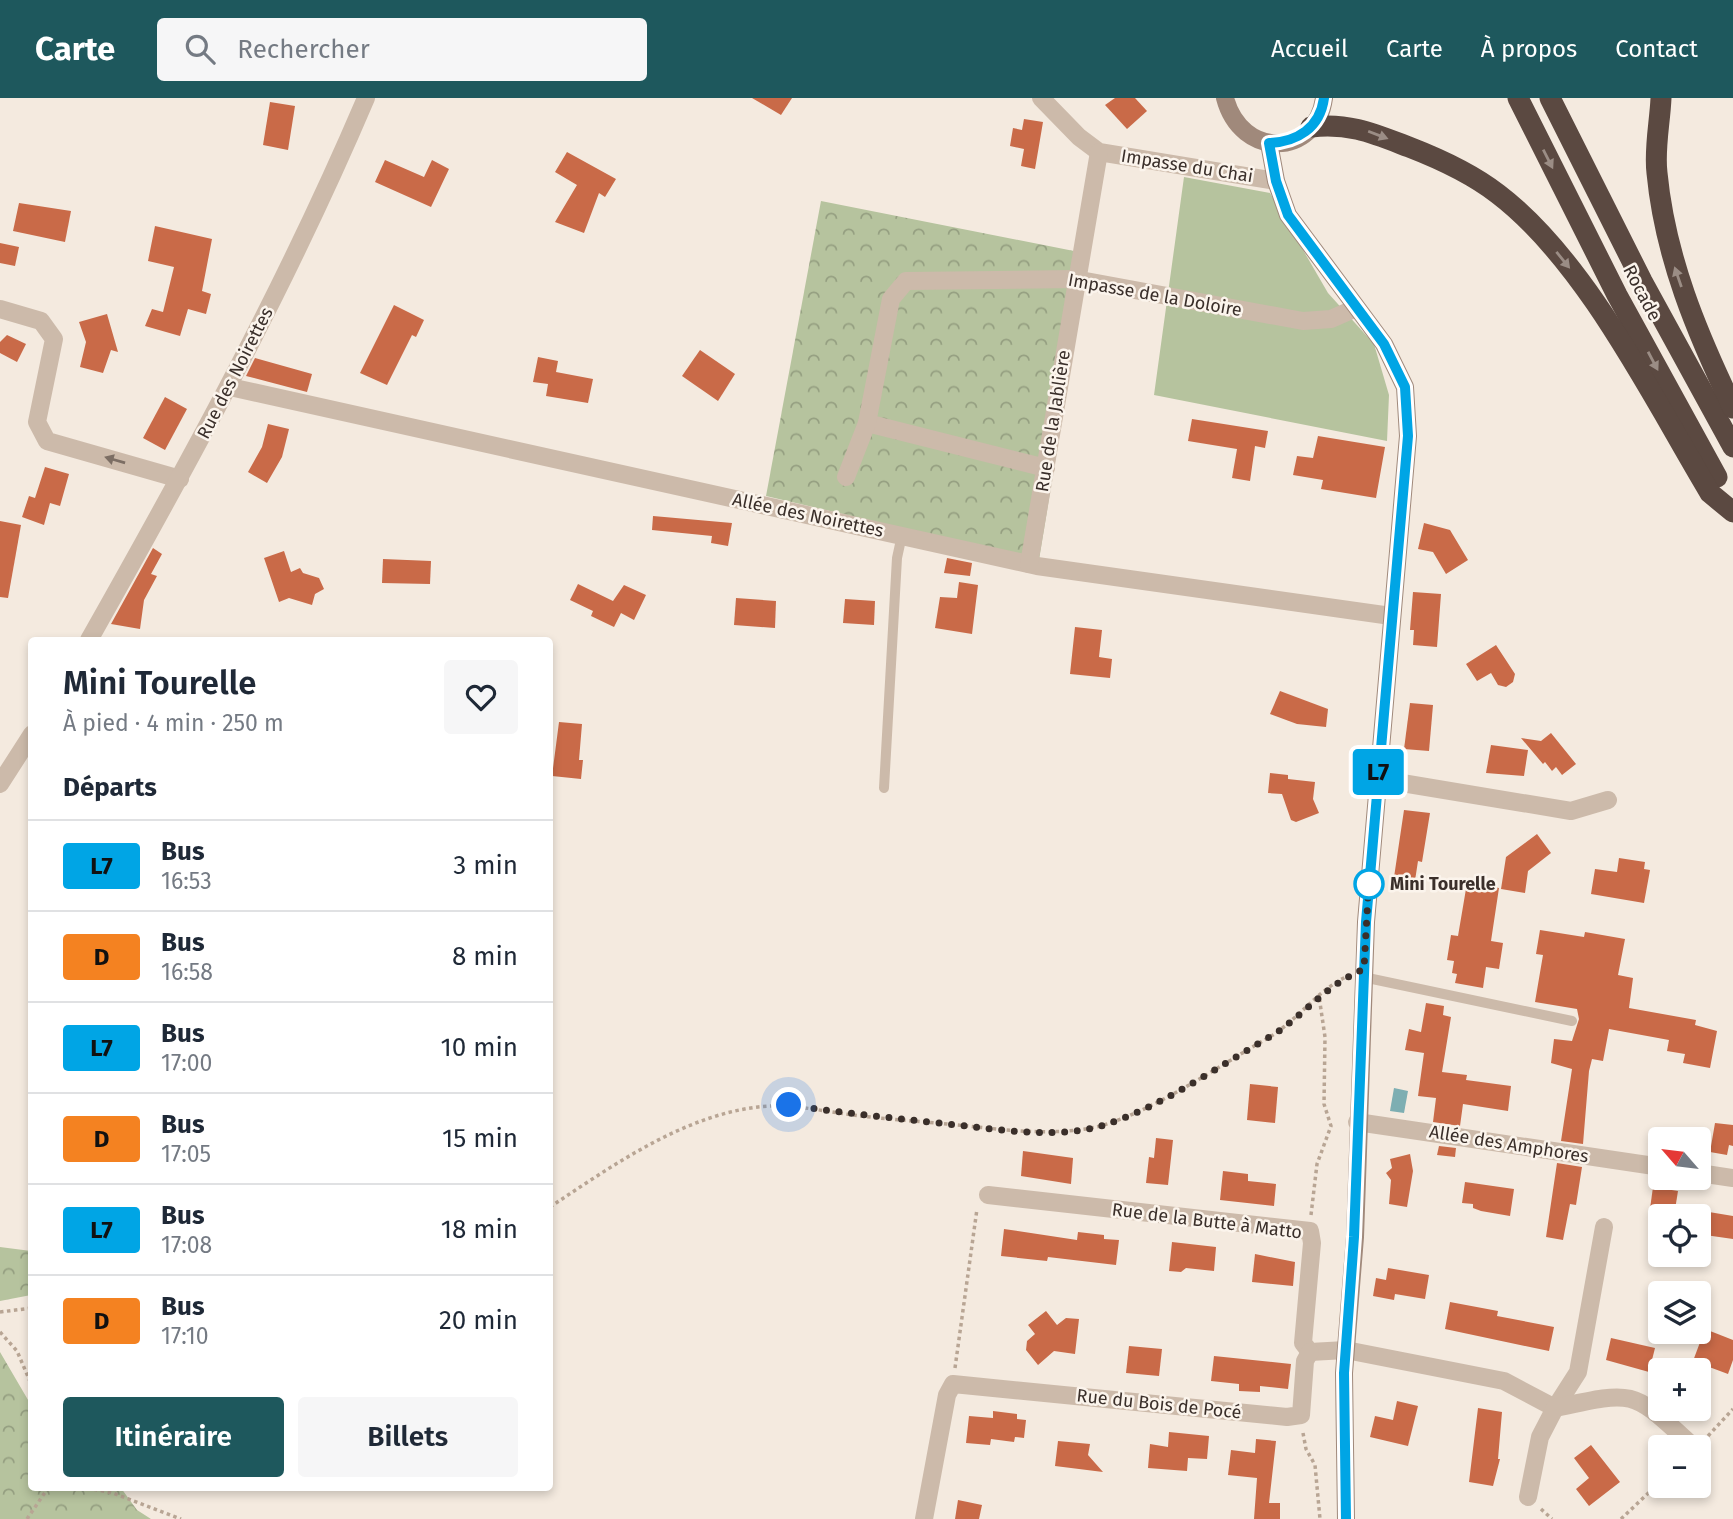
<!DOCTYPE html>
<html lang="fr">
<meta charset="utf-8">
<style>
:root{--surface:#fff;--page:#f6f6f7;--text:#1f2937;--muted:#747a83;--line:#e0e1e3;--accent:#1e585d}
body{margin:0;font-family:"Fira Sans",sans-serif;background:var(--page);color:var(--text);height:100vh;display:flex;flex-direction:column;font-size:26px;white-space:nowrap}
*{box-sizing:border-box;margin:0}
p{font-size:23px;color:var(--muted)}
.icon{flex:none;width:38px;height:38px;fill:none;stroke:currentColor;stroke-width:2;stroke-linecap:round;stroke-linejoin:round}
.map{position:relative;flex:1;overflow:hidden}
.side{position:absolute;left:28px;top:539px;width:525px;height:854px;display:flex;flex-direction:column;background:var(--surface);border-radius:7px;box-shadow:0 4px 10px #0003}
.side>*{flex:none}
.badge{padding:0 14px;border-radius:5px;font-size:24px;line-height:46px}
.needle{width:46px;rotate:298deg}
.buttons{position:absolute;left:1648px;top:1029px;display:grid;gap:14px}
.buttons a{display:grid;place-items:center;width:63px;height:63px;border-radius:7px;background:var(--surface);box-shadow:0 4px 10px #0003;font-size:35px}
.you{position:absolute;width:35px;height:35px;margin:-18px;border:5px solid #fff;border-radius:50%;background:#1a73e8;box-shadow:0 0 0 10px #1a73e833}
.map>.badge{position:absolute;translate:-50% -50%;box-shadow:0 0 0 4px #fff}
h2{padding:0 35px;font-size:26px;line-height:63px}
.round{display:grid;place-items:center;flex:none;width:74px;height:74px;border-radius:7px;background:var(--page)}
.headline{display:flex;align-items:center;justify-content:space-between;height:119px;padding:0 35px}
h1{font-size:33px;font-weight:600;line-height:52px}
.primary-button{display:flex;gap:14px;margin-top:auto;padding:14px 35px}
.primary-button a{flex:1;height:80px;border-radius:7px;background:var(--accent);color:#fff;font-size:28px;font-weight:600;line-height:80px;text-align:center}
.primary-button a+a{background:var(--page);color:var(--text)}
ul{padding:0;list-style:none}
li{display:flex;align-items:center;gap:21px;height:91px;padding:0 35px;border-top:2px solid var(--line)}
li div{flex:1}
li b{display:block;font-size:26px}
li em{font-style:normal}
li .badge{min-width:77px;font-weight:700;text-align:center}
header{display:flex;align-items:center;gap:42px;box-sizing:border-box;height:98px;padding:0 35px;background:var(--accent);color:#fff}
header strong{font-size:33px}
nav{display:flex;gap:38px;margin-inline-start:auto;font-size:24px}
.search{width:490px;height:63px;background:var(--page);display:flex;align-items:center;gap:18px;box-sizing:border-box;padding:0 24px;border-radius:7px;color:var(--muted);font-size:26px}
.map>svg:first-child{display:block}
</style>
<header>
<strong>Carte</strong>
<div class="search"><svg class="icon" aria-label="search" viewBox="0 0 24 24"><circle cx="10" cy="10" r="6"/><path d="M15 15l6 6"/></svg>Rechercher</div>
<nav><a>Accueil</a><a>Carte</a><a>À propos</a><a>Contact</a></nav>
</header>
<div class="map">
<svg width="1733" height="1421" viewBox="0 0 1733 1421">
<defs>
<pattern id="forest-crowns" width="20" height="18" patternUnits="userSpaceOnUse" patternTransform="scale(1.75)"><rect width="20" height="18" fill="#b6c39e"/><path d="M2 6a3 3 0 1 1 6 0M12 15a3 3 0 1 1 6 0" fill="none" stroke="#959f81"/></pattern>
</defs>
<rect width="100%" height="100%" fill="#f4eadf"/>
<!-- green -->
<path fill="#b6c39e" d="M1184,79l86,16 58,100 46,51 15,51 -2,46 -233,-46z"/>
<!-- forest -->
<g fill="url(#forest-crowns)">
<path d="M821,103l268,53 -50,306 -273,-64z"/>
<path d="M0,1149l31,4v44l-31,6z"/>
<path d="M0,1254l31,53 1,83h89l16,22 14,9h-151z"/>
</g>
<!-- water -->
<path fill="#7daeb2" d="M1394,990l14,3 -4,22 -14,-2z"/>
<!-- building -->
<g fill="#c96a48">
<path d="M752,0h40l-11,17z"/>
<path d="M1115,0h20l12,13 -20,18 -22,-24z"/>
<path d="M270,4l25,4 -7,44 -25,-5z"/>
<path d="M1024,21l19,3 -8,47 -14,-3 3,-17 -14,-3 3,-18 9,2z"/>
<path d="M567,54l49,27 -11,18 -6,-4 -15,40 -29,-11 22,-37 -22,-13z"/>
<path d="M385,62l39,17 8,-17 17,9 -18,38 -56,-25z"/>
<path d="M19,105l52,8 -6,31 -52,-11z"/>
<path d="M155,128l57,13 -10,52 9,3 -5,20 -18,-5 -8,27 -35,-10 7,-17 11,3 11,-45 -26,-6z"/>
<path d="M0,145l19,4 -4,19 -15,-3z"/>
<path d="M394,207l30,15 -8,17 -4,-2 -25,50 -27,-12z"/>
<path d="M107,216l11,38 -7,-2 -8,23 -23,-6 6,-25 -7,-20z"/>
<path d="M7,237l19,9 -9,18 -17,-9v-11z"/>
<path d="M700,252l35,24 -17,27 -36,-25z"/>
<path d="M538,259l20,4 -2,11 37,7 -5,24 -42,-7 2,-12 -15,-2z"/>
<path d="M255,260l57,16 -5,18 -61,-16z"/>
<path d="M165,299l22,12 -22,41 -22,-12z"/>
<path d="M1192,321l76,12 -3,17 -10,-2 -5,35 -18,-3 5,-29 -49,-8z"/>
<path d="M268,326l21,5 -7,28 -15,26 -19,-11 14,-25z"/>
<path d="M1318,338l67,11 -9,51 -55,-9 2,-9 -30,-5 4,-19 16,2z"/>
<path d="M45,369l24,7 -9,32 -10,-3 -6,22 -22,-8 7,-21 6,2z"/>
<path d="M653,418l79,7 -4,23 -17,-3 1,-7 -60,-6z"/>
<path d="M0,423l21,4 -13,73 -8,-1z"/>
<path d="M1424,425l26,7 18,30 -22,14 -13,-22 -15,-3z"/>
<path d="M153,450l9,6 -11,20 6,2 -13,24 -4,29 -29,-5z"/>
<path d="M284,453l7,21 9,-4 3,5 16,5 5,11 -9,5 -3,11 -23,-7 -10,4 -15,-44z"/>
<path d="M947,460l25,5 -2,13 -26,-3z"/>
<path d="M383,461l48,2 -1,23 -48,-1z"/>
<path d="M959,484l19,3 -6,49 -37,-6 5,-31 17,1z"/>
<path d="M578,486l35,17 11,-16 22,10 -12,25 -13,-7 -7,14 -23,-11 2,-5 -23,-11z"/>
<path d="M1413,494l28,2 -4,53 -24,-2 1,-15h-4z"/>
<path d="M736,500l40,3 -1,27 -41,-3z"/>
<path d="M845,501l30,2 -1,24 -31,-2z"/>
<path d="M1075,529l27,3 -3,27 13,2 -2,19 -40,-4z"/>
<path d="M1496,547l19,29 -2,8 -7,5 -8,-2 -7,-12 -14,8 -11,-17z"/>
<path d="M1280,593l48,18 -2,18 -29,-3 -27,-10z"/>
<path d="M1410,605l23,2 -4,46 -25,-2z"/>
<path d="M559,624l23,2 -3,36h4l-2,19 -29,-3z"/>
<path d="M1551,635l25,31 -14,11 -6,-8 -4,4 -7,-9 -2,2 -22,-26 20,3z"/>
<path d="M1491,647l37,5 -4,26 -38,-3z"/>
<path d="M1270,675l18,2v4l27,3 -2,17 6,14 -23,9 -5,-2 -9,-26 -14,-1z"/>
<path d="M1404,712l26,3 -8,49 -4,-1 -4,26 -21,-3z"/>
<path d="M1537,736l14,19 -23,18 -3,22 -24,-4 5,-32z"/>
<path d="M1619,760l26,4 -1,7 6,1 -6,33 -53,-9 4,-25 22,3z"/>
<path d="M1467,785l32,5 -8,53 12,2 -4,26 -13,-2 -3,21 -28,-5 2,-9 -5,-1 2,-12 -7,-1 4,-25 7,1z"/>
<path d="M1540,832l44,7 1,-5 40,7 -7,36 15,3 -4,30 67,12 -1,5 22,6 -7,37 -27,-5 2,-9 -18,-3 2,-11 -60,-11 -6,32 -11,-2 -3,12 -6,73 -22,-3 11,-72 -21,-6 3,-24 18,2 7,-22 -2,-10 -42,-7 8,-47 -7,-1z"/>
<path d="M1426,905l18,3 -1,9 8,2 -9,55 25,3 -1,5 45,6 -3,25 -45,-7 -3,22 -27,-4 3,-24 -18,-2 6,-43 -19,-3 4,-21 12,3z"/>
<path d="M1250,986l28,3 -3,36 -28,-3z"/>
<path d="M1715,1025l18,2v21l-4,-1 -2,10 -17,-3z"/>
<path d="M1156,1040l17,2 -5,45 -22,-2 3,-26 5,1z"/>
<path d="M1439,1048l17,2 -1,9 -18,-2z"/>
<path d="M1023,1053l50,7 -2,26 -50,-8z"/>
<path d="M1410,1056l3,17 -6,36 -18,-3 2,-24 -5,-7 6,-5 -2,-9z"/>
<path d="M1557,1065l25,4 -6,38 -6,-1 -7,36 -17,-3z"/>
<path d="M1223,1073l25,3v7l28,3 -2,22 -54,-6z"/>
<path d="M1465,1084l49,7 -4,27 -29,-5 -8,-3v-4l-11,-1z"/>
<path d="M1653,1089l25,4 -4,25h-25z"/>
<path d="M1709,1114l24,4v23l-28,-4z"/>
<path d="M1004,1131l73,11 1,-8 26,3v4l15,1 -3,25 -68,-8 -1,4 -46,-5z"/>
<path d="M1172,1144l44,5 -2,24 -28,-3 -5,4 -12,-1z"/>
<path d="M1255,1156l40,8 -2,24 -41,-4z"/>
<path d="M1388,1170l41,7 -4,24 -30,-5 -1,6 -21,-4 3,-18 10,2z"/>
<path d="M1450,1204l48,9 -1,5 57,11 -5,24 -104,-22z"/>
<path d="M1046,1213l11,14 9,-7 13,1 -4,35 -21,-3 -16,14 -12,-15 1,-9 8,-7 -7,-9z"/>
<path d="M1705,1231l28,11v20l-5,14 -35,-13z"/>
<path d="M1611,1240l44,10 -6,24 -43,-12z"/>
<path d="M1129,1248l33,3 -3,27 -33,-3z"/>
<path d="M1214,1258l77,8 -3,25 -28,-3v6l-21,-1v-7l-28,-3z"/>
<path d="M1397,1303l21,5 -10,40 -38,-9 5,-21 18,4z"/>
<path d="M1478,1310l24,4 -4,47h2l-7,27 -24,-4z"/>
<path d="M993,1313l24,3v5l9,1 -2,18 -9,-1 -1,5 -23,-3 -1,6 -24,-2 3,-27 24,2z"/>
<path d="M1169,1334l40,4 -2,23 -19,-1 -1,13 -39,-3 2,-24 18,3z"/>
<path d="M1256,1341l20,2 -7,62h11v16h-26l3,-41 -29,-3 3,-25 24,3z"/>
<path d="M1058,1343l32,3 -2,11 15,17 -48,-6z"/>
<path d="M1591,1347l29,37 -31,24 -13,-17 13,-11 -15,-20z"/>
<path d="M958,1402l24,5 -3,14h-24z"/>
</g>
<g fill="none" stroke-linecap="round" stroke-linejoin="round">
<!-- path -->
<g stroke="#b8a594" stroke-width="3.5" stroke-dasharray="3.5 3.5" stroke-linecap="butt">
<path d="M550,1109c62,-41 132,-91 208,-100 32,-4 63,4 95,8 31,4 63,6 94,9 45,4 93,12 138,5 54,-7 138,-66 188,-94 27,-18 46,-46 75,-59"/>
<path d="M1311,1117l6,-51 14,-38 -7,-22 1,-67 -6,-41"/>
<path d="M0,1214l32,-4"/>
<path d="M0,1234l17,19 15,35"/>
<path d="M955,1270l22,-159"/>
<path d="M1303,1335l3,16 9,16 5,54"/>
<path d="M1708,1338l25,-27"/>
<path d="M87,1390l26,5 68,26"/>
<path d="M1541,1411l11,10"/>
<path d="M27,1421l21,-31"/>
<path d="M1621,1421l40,-38"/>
</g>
<!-- lane -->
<g stroke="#ccbaaa" stroke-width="10">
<path d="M884,690l13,-230 5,-23"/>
<path d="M1363,879l209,44"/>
</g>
<!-- street -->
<g stroke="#ccbaaa" stroke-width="18">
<path d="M1041,0l38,39 20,15 177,29"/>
<path d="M0,211l41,12 13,18 -17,83 10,19 133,38"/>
<path d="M230,289l807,179 354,50"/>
<path d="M867,325l179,45"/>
<path d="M846,379l21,-54 24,-124 15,-18 169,-2 228,42 28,-2 25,-11"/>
<path d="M1029,466l70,-412"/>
<path d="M89,542c100,-177 197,-354 277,-542"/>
<path d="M1378,681l193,32 37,-11"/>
<path d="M0,686l32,-50"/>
<path d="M1357,1024l304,45"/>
<path d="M1699,1075l34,5"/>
<path d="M988,1097l322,36 2,12 -9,100 7,9 36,-2 158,31 51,27 23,-36 26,-145"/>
<path d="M1528,1399l12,-60 15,-29c83,-18 76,-18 139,39"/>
<path d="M924,1421l23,-124 6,-11 334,33 14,-2 4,-54 5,-9"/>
</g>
<!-- secondary -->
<g stroke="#a0897b" stroke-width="18">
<path d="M1225,0c16,61 91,60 99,0"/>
<path d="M1269,45l7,38 12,34 96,129 21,43 3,49 -42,486 -11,315 -11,136 2,146"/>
</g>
<!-- highway -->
<g stroke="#5b4941" stroke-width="21">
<path d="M1518,0l99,197 100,182"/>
<path d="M1550,0l92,183 91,166"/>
<path d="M1661,0c-1,24 -7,51 -4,75 8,84 40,160 76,235"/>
<path d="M1311,29c37,-5 64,7 98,20 31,12 62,26 89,47 88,67 155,204 212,299l23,19"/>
</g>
</g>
<!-- one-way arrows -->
<defs><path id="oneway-solid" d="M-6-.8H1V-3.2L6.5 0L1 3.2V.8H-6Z" transform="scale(1.75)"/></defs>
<g fill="#9b8d85">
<use href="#oneway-solid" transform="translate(1378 37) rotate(21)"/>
<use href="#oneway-solid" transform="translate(1548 61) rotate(63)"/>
<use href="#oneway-solid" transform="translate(1563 162) rotate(51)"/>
<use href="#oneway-solid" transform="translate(1678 179) rotate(-109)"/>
<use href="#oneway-solid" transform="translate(1653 263) rotate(62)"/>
</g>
<use fill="#7c6e64" href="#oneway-solid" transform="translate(115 362) rotate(-164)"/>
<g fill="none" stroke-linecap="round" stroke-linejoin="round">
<defs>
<path id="line" d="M1324,0c-4,30 -27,44 -55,45l7,38 12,34 96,129 21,43 3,49 -42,486 -12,315 -10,136 2,146"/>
</defs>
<!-- line casing -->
<use href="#line" stroke="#fff" stroke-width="16"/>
<!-- line -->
<use href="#line" stroke="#00a5e5" stroke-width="10"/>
<!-- walk -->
<path stroke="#3a2f2a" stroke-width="7" stroke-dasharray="0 12.6" d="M789,1007c53,8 105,13 158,19 51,5 113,17 163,-1 56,-19 112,-59 163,-88 36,-24 50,-48 91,-66l5,-91v6"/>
</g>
<!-- markers -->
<circle fill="#fff" stroke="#00a5e5" stroke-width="3.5" cx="1369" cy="786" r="14"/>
<g text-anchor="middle" stroke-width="5" stroke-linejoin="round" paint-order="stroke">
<!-- street labels -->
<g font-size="18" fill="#3a2f2a" stroke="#fbf4ec">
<text transform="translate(1187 68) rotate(9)" y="6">Impasse du Chai</text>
<text transform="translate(1642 195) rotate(62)" y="6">Rocade</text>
<text transform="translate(1155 197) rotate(10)" y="6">Impasse de la Doloire</text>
<text transform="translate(235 275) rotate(-63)" y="6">Rue des Noirettes</text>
<text transform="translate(1053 323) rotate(-81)" y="6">Rue de la Jablière</text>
<text transform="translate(808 417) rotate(12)" y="6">Allée des Noirettes</text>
<text transform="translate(1509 1046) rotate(9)" y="6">Allée des Amphores</text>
<text transform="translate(1207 1123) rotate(7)" y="6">Rue de la Butte à Matto</text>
<text transform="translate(1159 1306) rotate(6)" y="6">Rue du Bois de Pocé</text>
</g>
<!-- stop labels -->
<g font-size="18" font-weight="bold" fill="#3a2f2a" stroke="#fbf4ec" text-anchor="start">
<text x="1390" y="792">Mini Tourelle</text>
</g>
</g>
</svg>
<div class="buttons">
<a><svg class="needle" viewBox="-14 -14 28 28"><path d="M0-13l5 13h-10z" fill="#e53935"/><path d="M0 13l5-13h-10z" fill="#747a83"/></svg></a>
<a><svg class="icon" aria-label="locate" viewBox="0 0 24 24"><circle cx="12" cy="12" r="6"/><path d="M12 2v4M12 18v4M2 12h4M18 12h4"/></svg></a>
<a><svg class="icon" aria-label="layers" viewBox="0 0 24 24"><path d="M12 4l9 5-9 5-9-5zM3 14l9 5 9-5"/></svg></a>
<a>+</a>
<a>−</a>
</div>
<div class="you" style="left:789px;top:1007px"></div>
<b class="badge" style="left:1378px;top:674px;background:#00a5e5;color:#111">L7</b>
<section class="side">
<div class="headline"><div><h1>Mini Tourelle</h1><p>À pied · 4 min · 250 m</p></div><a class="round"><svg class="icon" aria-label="heart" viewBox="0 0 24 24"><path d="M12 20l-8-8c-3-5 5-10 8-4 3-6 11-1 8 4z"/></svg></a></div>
<h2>Départs</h2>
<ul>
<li><span class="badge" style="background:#00a5e5;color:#111">L7</span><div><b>Bus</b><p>16:53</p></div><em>3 min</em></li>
<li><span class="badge" style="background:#f48221;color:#111">D</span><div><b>Bus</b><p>16:58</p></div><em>8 min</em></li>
<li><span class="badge" style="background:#00a5e5;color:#111">L7</span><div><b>Bus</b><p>17:00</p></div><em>10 min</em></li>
<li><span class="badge" style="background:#f48221;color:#111">D</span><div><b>Bus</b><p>17:05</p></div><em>15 min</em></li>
<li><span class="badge" style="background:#00a5e5;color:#111">L7</span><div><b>Bus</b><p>17:08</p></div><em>18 min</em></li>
<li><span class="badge" style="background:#f48221;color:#111">D</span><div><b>Bus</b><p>17:10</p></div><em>20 min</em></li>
</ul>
<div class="primary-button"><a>Itinéraire</a><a>Billets</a></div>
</section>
</div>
